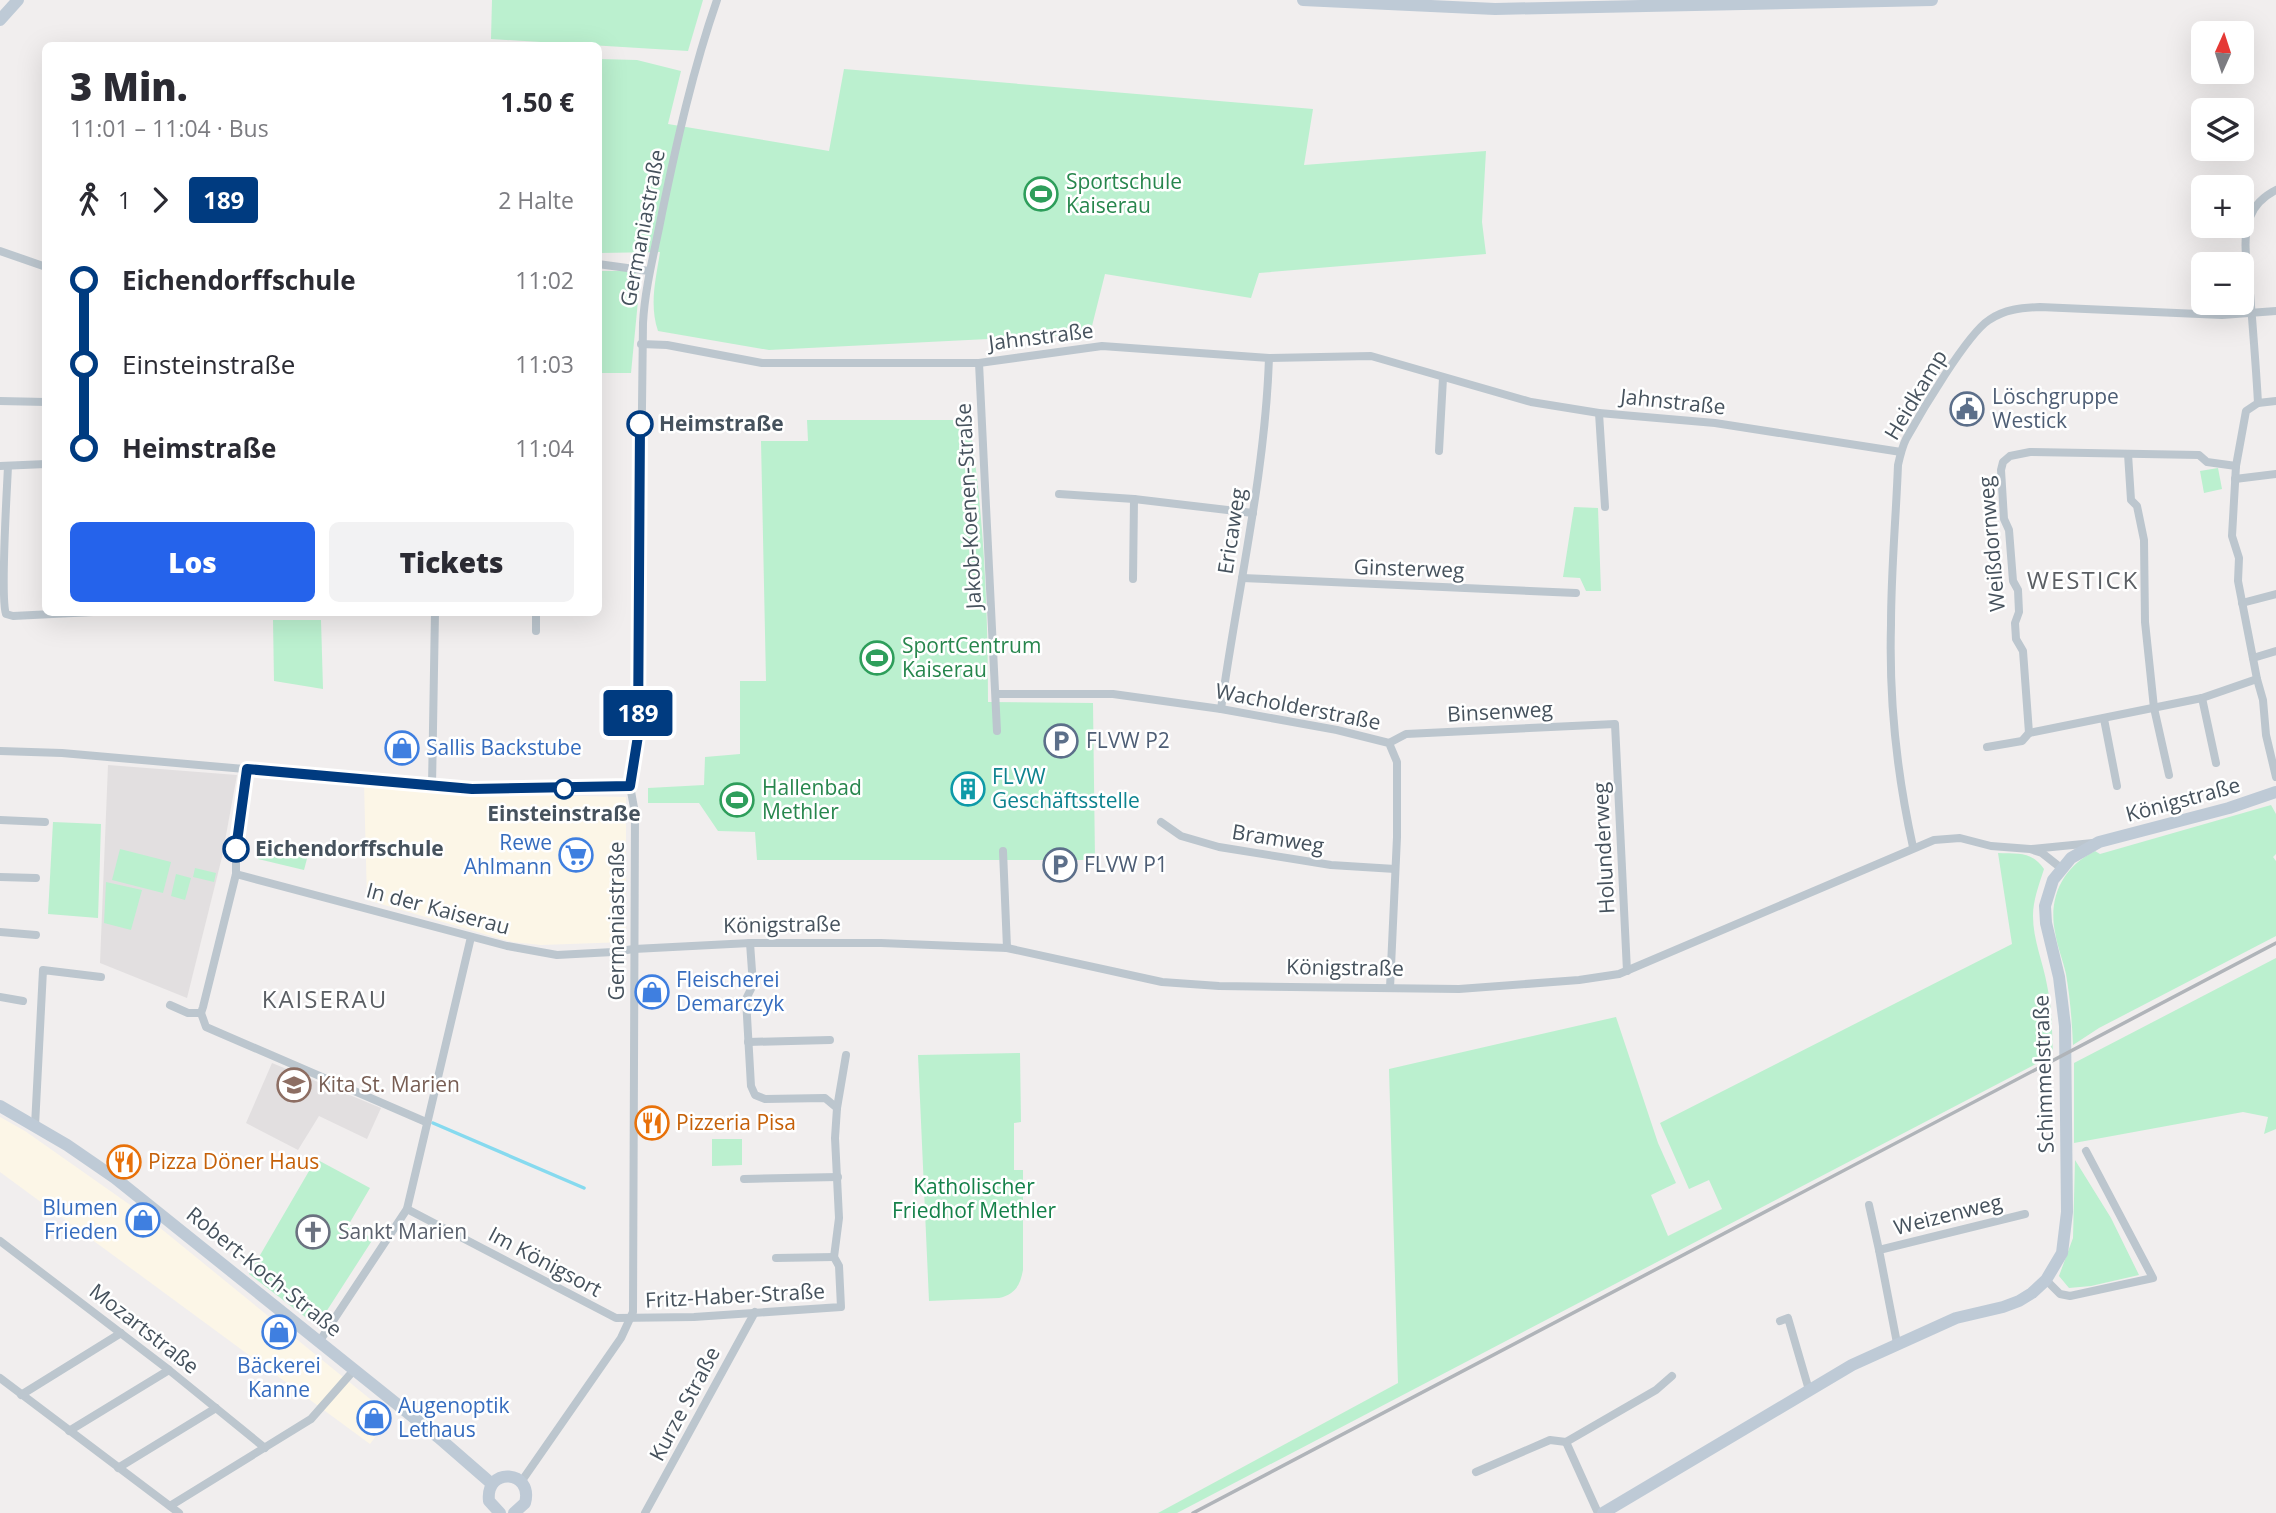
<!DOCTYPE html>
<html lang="de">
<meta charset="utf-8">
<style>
:root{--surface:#fff;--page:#f2f2f3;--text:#2b2b33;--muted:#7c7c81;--accent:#2563eb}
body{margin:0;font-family:"Open Sans",sans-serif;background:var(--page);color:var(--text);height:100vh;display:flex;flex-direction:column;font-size:26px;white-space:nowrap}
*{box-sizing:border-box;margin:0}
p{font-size:23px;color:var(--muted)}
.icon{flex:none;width:38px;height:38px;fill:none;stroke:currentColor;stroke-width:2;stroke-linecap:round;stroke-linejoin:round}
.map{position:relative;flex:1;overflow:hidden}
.details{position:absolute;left:42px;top:42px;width:560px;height:574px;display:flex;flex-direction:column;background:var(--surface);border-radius:10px;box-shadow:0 7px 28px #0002}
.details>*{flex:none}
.badge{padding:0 14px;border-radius:5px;font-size:24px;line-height:46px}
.needle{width:46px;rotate:3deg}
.fabs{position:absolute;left:2191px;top:21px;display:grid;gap:14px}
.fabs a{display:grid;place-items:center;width:63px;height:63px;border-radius:10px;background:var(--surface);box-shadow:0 7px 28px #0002;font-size:35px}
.map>.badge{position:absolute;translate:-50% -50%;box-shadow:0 0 0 4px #fff}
.legs{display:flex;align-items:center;gap:10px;height:77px;padding:0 28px;font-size:23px}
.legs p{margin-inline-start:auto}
.overview{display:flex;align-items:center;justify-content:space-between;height:119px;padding:0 28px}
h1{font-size:38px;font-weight:800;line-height:52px}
.action{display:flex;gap:14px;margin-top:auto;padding:14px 28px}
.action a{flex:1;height:80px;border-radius:10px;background:var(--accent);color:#fff;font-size:28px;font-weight:800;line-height:80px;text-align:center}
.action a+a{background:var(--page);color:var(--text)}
ul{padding:0 28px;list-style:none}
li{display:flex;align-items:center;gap:24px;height:84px;font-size:26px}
li i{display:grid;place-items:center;width:10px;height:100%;margin:0 9px;background:currentColor}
li i::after{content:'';width:18px;height:18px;margin:-9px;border:5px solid;border-radius:50%;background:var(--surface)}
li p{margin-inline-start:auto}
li:first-child i{background:linear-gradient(#0000 50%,currentColor 0)}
li:last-child i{background:linear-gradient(currentColor 50%,#0000 0)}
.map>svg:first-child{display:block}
</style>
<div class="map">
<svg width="2276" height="1513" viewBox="0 0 2276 1513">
<rect width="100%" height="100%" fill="#f1eeee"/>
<!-- commercial -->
<g fill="#fcf6e7">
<path d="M364,783l133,11 129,3v145l-85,3 -29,-3 -145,-42z"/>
<path d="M0,1117l25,14 118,83 248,202 -21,28 -370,-272z"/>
</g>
<!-- education -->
<g fill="#e2dfe0">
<path d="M108,765l129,10 -15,82 -35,141 -87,-35z"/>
<path d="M272,1063l109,45 -14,31 -48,-23 -21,34 -52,-27z"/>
</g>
<!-- green -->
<g fill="#bbf0cf">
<path d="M492,0h211l-15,51 -197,-12z"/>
<path d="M599,59l38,1 44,11 -13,53 161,27 15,-82 469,40 -9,56 182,-14 -4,71 4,32 -227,19 -8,25 -146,-24 -15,60 -321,16 -111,-19c-9,-27 -2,-52 2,-79l-61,1z"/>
<path d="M599,271h32l7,4 2,5 -9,93h-32z"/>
<path d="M807,420h162c15,93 19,189 19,282l105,1 2,157h-338l-2,-28 -37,-1 -19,-28h-51v-15l56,-3 1,-28 35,-3v-73h26l-5,-240h47z"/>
<path d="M2218,468l4,21 -18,4 -4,-22z"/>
<path d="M1574,507l24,1 3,83h-15l-6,-13 -17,-1z"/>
<path d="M273,620h48l2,69 -49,-8z"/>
<path d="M2271,805l5,9v40l-3,3 3,4v75l-177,92 -26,17c-1,-24 -3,-47 -7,-71 -3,-14 -9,-28 -11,-42 -7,-35 8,-65 40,-81l5,3z"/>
<path d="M53,822l48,2 -3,94 -50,-4z"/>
<path d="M262,840l47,11 -5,19 -46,-11z"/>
<path d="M120,849l51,13 -8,31 -51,-13z"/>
<path d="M1998,853c21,1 33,-2 46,16 -5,16 -11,31 -11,47 0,24 10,46 14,69 5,23 5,47 6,70l-876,458h-19l240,-130 -9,-314 227,-52 42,126 18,40 -25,12 17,41 54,-27 -13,-29 -20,9 -29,-66 352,-179z"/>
<path d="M195,868l21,5 -2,9 -21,-5z"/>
<path d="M176,874l15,4 -6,22 -14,-4z"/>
<path d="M106,882l36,8 -11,40 -27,-7z"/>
<path d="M2276,958v171l-12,5 4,-17 -25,-5 -169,31v-80z"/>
<path d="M1020,1053l1,69 -7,1v47h9v100c-3,16 -8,24 -24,28l-70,3 -11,-246z"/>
<path d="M712,1139h30v26l-30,1z"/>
<path d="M316,1159l54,29 -21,36 24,15 -56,87 -68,-52z"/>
<path d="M2075,1160l36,58 28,57 -48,11 -22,2 -10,-12 14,-38z"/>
</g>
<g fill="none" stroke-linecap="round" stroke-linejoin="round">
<!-- stream -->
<path stroke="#86daef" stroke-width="3.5" d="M433,1123l151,65"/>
<!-- street -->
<g stroke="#bcc6ce" stroke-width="8">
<path d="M2276,190c-12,6 -21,14 -26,27 -9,21 -2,53 0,76 3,37 6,73 8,110l-12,8 -10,55 -4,70 7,22 -1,23 19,98 6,21 3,35 10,42"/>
<path d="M0,251l46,16"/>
<path d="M598,264l51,7"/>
<path d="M641,344l26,1 95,18h217l123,-17 167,12 102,-2 160,46 68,11 116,10 186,29"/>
<path d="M979,363l18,368"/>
<path d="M0,401l46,1"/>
<path d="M2258,403l18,-2"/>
<path d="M1599,413l6,94"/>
<path d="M1439,451l4,-73"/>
<path d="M2128,454l3,46 6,6 7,34 1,82 4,38 5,48 15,67"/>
<path d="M0,466l46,-2"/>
<path d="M8,466c-1,25 -8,132 -2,148l7,2 80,-4"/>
<path d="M2236,466l-29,-4 -8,-7 -169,-3 -20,4 -7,6 -2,8 3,49 5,11 4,51 5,9 1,22 -4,11 1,16 7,12 6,82 173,-35 55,-19"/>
<path d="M2235,479l41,-5"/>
<path d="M1059,494l75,5 119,14"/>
<path d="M1242,578l334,15"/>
<path d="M1133,579l1,-80"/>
<path d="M2242,603l34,-9"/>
<path d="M536,612v19"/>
<path d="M2253,658l23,-7"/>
<path d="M996,694h117l108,15 116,21 52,13 8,19v75l-7,151"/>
<path d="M2202,698l14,65"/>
<path d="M1221,709c16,-117 44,-233 48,-351"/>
<path d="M2104,719l13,67"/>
<path d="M1389,743l17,-9 209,-10 12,247"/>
<path d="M1987,747l35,-6 7,-8"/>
<path d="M0,751l62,2 410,36 158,-3"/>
<path d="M432,786l3,-174"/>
<path d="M0,820l45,2"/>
<path d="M1161,822l20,14 38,11 112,18 64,4"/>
<path d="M1913,847c-16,-72 -24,-149 -22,-222 0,-54 5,-107 7,-160 2,-9 4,-18 8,-26 14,-25 61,-105 83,-119 16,-11 32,-12 51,-13l182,8 54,-4"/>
<path d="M2032,849l61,-6"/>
<path d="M1003,851l4,97"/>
<path d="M236,874l271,72 50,9 56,-3 21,-3 116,-6h131l126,5 155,34 57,4 240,3 120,-9 40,-6 315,-134 26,-2 31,8 39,3 12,4 19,15"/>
<path d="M0,877l36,1"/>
<path d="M0,932l36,3"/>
<path d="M0,997l23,4"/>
<path d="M170,1005l18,8h13l2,-6 33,-133v-25l11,-80"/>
<path d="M201,1013l5,14 220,95"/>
<path d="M748,1042l82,-2"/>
<path d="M837,1108l9,-53"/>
<path d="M35,1126l8,-156 58,7"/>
<path d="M744,1179l94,-2"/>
<path d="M1869,1205l10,45"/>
<path d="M407,1209l209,109 78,-1 147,-10 -2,-41 -5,-9 5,-39 -4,-80 2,-30 -12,-10 -60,1 -10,-4 -4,-9 -5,-87 7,-14 -3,-42"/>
<path d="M0,1241l169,129 96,78"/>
<path d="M776,1258l58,-1"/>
<path d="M2046,1280l14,14 10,2 83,-18 -67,-127"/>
<path d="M1780,1321l8,-3 21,72"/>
<path d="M319,1342l88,-133 64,-272"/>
<path d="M1897,1343l-18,-93 146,-36"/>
<path d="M0,1378l179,135"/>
<path d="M21,1395l100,-62"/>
<path d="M69,1431l100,-61"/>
<path d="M118,1468l98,-60"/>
<path d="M1476,1472l74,-32 16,2"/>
<path d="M521,1482l100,-144 12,-26 2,-499 -5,-27 8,-50 5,-413c2,-37 12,-73 19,-110 15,-72 31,-144 55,-213"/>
<path d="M170,1506l141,-87 43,-49"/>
<path d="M645,1513l110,-201"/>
<path d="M1598,1513l-32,-71 90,-52 16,-14"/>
</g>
<!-- secondary -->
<g stroke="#becad6" stroke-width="12">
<path d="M1303,0l192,9 437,-9"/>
<path d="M0,20l18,-20"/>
<path d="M0,1106l67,39 48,33 323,259 54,47"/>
<path d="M500,1513l-11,-12c-4,-35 45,-31 36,2l-11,10"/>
<path d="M1603,1513l249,-148 104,-47 47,-11 16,-6 13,-8 14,-13 16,-27 5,-41 -2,-186 -6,-49 -13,-54 -1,-17 8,-26 18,-22 28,-16 130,-34 47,-16"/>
</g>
<!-- rail -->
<path stroke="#b0b4b9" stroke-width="3.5" d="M1193,1513l1083,-570"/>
</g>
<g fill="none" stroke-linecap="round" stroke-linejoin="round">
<defs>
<path id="line-1" d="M236,849l11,-80 225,20 158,-3 8,-50 2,-312"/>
</defs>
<!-- line-1 casing -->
<use href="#line-1" stroke="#fff" stroke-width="16"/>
<!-- line-1 -->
<use href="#line-1" stroke="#003b80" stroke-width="10"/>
</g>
<!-- icons -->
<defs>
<symbol id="stadium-ring" viewBox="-11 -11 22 22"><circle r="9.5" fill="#fff" stroke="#2e9e5b" stroke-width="1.5"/><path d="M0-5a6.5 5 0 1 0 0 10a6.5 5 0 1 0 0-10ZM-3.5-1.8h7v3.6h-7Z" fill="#2e9e5b"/></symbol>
<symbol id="civic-ring" viewBox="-11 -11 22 22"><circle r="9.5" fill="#fff" stroke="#5c6f8a" stroke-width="1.5"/><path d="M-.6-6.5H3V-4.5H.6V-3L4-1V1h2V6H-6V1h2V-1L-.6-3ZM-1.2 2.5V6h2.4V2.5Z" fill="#5c6f8a"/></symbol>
<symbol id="parking-ring" viewBox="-11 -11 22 22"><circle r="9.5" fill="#fff" stroke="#5c6f8a" stroke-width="1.5"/><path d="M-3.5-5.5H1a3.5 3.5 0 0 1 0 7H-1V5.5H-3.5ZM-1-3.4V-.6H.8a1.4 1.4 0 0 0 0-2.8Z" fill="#5c6f8a"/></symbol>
<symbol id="shop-ring" viewBox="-11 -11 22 22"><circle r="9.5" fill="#fff" stroke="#3f7fe0" stroke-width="1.5"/><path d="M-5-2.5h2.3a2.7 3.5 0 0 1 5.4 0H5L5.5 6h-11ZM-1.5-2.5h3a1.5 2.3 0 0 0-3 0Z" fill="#3f7fe0"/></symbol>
<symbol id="building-ring" viewBox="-11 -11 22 22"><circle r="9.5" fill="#fff" stroke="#0f9aa8" stroke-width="1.5"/><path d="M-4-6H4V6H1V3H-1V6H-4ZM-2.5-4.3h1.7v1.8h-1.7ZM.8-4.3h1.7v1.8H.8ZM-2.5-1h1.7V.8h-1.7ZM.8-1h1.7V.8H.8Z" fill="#0f9aa8"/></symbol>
<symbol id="supermarket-ring" viewBox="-11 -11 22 22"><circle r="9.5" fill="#fff" stroke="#3f7fe0" stroke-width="1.5"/><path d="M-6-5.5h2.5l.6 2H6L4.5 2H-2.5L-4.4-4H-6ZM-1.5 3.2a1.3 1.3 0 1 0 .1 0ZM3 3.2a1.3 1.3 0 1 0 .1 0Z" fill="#3f7fe0"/></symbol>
<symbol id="school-ring" viewBox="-11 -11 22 22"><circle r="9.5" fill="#fff" stroke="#8d6e63" stroke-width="1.5"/><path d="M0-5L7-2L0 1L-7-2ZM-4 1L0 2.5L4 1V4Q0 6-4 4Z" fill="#8d6e63"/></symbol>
<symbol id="restaurant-ring" viewBox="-11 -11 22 22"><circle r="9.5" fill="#fff" stroke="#e8710a" stroke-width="1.5"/><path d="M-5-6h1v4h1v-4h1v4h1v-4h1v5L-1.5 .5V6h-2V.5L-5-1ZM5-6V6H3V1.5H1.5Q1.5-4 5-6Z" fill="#e8710a"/></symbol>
<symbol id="church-ring" viewBox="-11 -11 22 22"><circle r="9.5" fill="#fff" stroke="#6b7280" stroke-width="1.5"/><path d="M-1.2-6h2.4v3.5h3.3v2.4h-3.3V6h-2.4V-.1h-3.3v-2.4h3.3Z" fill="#6b7280"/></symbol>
</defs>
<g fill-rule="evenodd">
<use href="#stadium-ring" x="1022" y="175" width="38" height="38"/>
<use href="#civic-ring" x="1948" y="390" width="38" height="38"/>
<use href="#stadium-ring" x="858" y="639" width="38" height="38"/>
<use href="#parking-ring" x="1042" y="722" width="38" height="38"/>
<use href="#shop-ring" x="383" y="729" width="38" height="38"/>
<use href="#building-ring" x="949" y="770" width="38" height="38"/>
<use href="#stadium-ring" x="718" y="781" width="38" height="38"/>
<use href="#supermarket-ring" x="557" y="836" width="38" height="38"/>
<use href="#parking-ring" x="1041" y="846" width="38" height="38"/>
<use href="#shop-ring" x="633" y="973" width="38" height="38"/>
<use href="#school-ring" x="275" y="1066" width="38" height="38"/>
<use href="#restaurant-ring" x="633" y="1104" width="38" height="38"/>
<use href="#restaurant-ring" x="105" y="1143" width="38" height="38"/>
<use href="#shop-ring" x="124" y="1201" width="38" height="38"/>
<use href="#church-ring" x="294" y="1213" width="38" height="38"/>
<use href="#shop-ring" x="260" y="1313" width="38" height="38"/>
<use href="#shop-ring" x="355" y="1399" width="38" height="38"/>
</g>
<!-- markers -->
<g fill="#fff" stroke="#003b80" stroke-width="3.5">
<circle cx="640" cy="424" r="12"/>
<circle cx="564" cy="789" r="9"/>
<circle cx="236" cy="849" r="12"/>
</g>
<g text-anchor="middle" stroke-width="5" stroke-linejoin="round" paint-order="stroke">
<!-- leisure labels -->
<g font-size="21" fill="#27864d" stroke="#fff" text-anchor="start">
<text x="1066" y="189">Sportschule<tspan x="1066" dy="24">Kaiserau</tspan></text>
<text x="902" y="653">SportCentrum<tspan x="902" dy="24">Kaiserau</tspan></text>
<text x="762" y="795">Hallenbad<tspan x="762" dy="24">Methler</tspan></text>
</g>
<!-- street labels -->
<g font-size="21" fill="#46525d" stroke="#fff">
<text transform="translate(643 228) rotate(-79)" y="7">Germaniastraße</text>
<text transform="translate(1041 337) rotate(-7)" y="7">Jahnstraße</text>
<text transform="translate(1916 395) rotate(-59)" y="7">Heidkamp</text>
<text transform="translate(1673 402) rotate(6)" y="7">Jahnstraße</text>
<text transform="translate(969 506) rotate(-93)" y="7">Jakob-Koenen-Straße</text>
<text transform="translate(1232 531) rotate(-81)" y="7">Ericaweg</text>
<text transform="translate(1992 544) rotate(-95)" y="7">Weißdornweg</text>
<text transform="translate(1409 569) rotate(2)" y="7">Ginsterweg</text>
<text transform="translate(1298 707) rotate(11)" y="7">Wacholderstraße</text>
<text transform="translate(1500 712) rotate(-3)" y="7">Binsenweg</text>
<text transform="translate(2183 800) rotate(-15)" y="7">Königstraße</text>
<text transform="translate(1278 839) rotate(9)" y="7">Bramweg</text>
<text transform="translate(1604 848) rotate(-93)" y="7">Holunderweg</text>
<text transform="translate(438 909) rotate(15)" y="7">In der Kaiserau</text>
<text transform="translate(617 921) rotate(-90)" y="7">Germaniastraße</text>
<text transform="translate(782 925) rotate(-1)" y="7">Königstraße</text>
<text transform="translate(1345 968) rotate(1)" y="7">Königstraße</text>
<text transform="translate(2044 1074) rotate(-92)" y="7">Schimmelstraße</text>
<text transform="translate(1948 1215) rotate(-14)" y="7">Weizenweg</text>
<text transform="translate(545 1262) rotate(28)" y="7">Im Königsort</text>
<text transform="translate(264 1272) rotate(39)" y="7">Robert-Koch-Straße</text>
<text transform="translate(735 1296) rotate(-3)" y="7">Fritz-Haber-Straße</text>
<text transform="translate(144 1329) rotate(38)" y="7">Mozartstraße</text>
<text transform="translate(685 1404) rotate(-62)" y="7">Kurze Straße</text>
</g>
<!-- service labels -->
<g font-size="21" fill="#4e5e75" stroke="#fff" text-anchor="start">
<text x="1992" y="404">Löschgruppe<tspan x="1992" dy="24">Westick</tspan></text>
<text x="1086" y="748">FLVW P2</text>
<text x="1084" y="872">FLVW P1</text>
</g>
<!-- stop labels -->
<g font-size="21" font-weight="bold" fill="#46525d" stroke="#fff" text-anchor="start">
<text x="659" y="431">Heimstraße</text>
<text x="564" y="821" text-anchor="middle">Einsteinstraße</text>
<text x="255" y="856">Eichendorffschule</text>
</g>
<!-- shop labels -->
<g font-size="21" fill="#366cbe" stroke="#fff" text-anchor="start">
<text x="426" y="755">Sallis Backstube</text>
<text x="552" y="850" text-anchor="end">Rewe<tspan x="552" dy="24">Ahlmann</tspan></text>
<text x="676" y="987">Fleischerei<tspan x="676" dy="24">Demarczyk</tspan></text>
<text x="118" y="1215" text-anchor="end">Blumen<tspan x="118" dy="24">Frieden</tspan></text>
<text x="279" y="1373" text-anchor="middle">Bäckerei<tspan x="279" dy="24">Kanne</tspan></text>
<text x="398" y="1413">Augenoptik<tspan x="398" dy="24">Lethaus</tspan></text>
</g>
<!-- culture labels -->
<g font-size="21" fill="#0d838f" stroke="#fff" text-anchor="start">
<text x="992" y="784">FLVW<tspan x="992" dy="24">Geschäftsstelle</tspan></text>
</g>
<!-- education labels -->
<g font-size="21" fill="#785e54" stroke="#fff" text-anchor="start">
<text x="318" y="1092">Kita St. Marien</text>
</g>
<!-- food labels -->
<g font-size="21" fill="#c56008" stroke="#fff" text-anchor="start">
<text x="676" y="1130">Pizzeria Pisa</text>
<text x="148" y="1169">Pizza Döner Haus</text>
</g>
<!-- park labels -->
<g font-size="21" fill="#148149" stroke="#fff">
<text x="974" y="1194">Katholischer<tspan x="974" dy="24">Friedhof Methler</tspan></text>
</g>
<!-- worship labels -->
<g font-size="21" fill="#5b616d" stroke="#fff" text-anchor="start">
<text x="338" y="1239">Sankt Marien</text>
</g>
<!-- quarter labels -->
<g font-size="24" letter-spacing="2" fill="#5b5f64" stroke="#fff">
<text x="2083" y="589">WESTICK</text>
<text x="325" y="1008">KAISERAU</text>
</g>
</g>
</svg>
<div class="fabs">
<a><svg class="needle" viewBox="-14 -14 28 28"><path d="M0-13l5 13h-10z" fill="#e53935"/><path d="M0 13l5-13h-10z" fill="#7c7c81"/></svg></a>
<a><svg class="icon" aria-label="layers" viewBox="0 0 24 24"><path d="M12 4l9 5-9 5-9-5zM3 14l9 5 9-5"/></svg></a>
<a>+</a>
<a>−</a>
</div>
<b class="badge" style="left:638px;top:713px;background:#003b80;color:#fff">189</b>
<section class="details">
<div class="overview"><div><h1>3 Min.</h1><p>11:01 – 11:04 · Bus</p></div><b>1.50 €</b></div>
<div class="legs"><svg class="icon" aria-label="walk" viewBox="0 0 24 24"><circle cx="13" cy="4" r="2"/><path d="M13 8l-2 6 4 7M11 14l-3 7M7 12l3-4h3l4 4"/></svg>1<svg class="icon" aria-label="forward" viewBox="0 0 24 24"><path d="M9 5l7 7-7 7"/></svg><b class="badge" style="background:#003b80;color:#fff">189</b><p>2 Halte</p></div>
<ul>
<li><i style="color:#003b80"></i><b>Eichendorffschule</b><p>11:02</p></li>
<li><i style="color:#003b80"></i><span>Einsteinstraße</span><p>11:03</p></li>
<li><i style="color:#003b80"></i><b>Heimstraße</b><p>11:04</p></li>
</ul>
<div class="action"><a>Los</a><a>Tickets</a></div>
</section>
</div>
